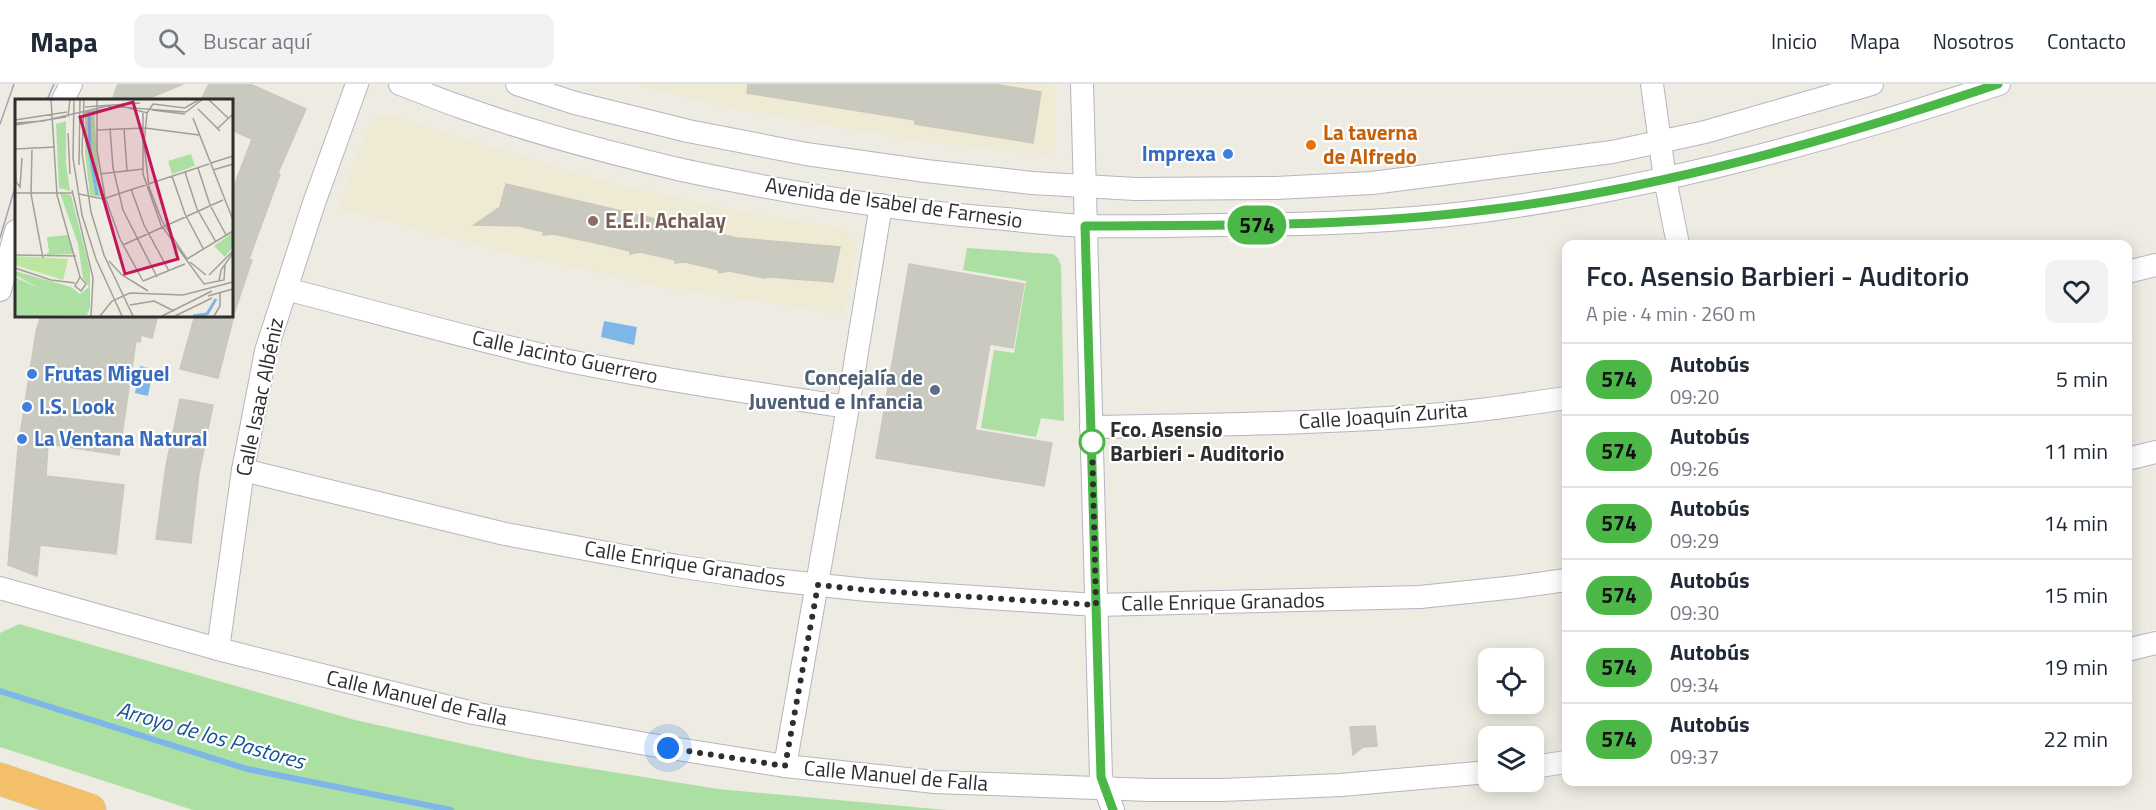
<!DOCTYPE html>
<html lang="es">
<meta charset="utf-8">
<style>
:root{--surface:#fff;--page:#f2f2f3;--text:#1f2937;--muted:#747a83;--line:#e0e1e3}
body{margin:0;font-family:"Titillium Web",sans-serif;background:var(--page);color:var(--text);height:100vh;display:flex;flex-direction:column;font-size:22px;white-space:nowrap}
*{box-sizing:border-box;margin:0}
p{font-size:20px;color:var(--muted)}
.icon{flex:none;width:33px;height:33px;fill:none;stroke:currentColor;stroke-width:2;stroke-linecap:round;stroke-linejoin:round}
.map{position:relative;flex:1;overflow:hidden}
.panel{position:absolute;left:1562px;top:156px;width:570px;height:546px;display:flex;flex-direction:column;background:var(--surface);border-radius:12px;box-shadow:0 3px 15px #0003}
.panel>*{flex:none}
.badge{padding:0 12px;border-radius:20px;font-size:21px;line-height:39px}
.tools{position:absolute;left:1478px;top:564px;display:grid;gap:12px}
.tools a{display:grid;place-items:center;width:66px;height:66px;border-radius:12px;background:var(--surface);box-shadow:0 3px 15px #0003;font-size:30px}
.you{position:absolute;width:30px;height:30px;margin:-15px;border:4px solid #fff;border-radius:50%;background:#1a73e8;box-shadow:0 0 0 9px #1a73e833}
.map>.badge{position:absolute;translate:-50% -50%;box-shadow:0 0 0 3px #fff}
.round{display:grid;place-items:center;flex:none;width:63px;height:63px;border-radius:12px;background:var(--page)}
.overview{display:flex;align-items:center;justify-content:space-between;height:102px;padding:0 24px}
h1{font-size:28px;font-weight:600;line-height:45px}
ul{padding:0;list-style:none}
li{display:flex;align-items:center;gap:18px;height:72px;padding:0 24px;border-top:2px solid var(--line)}
li div{flex:1}
li b{display:block;font-size:22px}
li em{font-style:normal}
li .badge{min-width:66px;font-weight:700;text-align:center}
header{display:flex;align-items:center;gap:36px;box-sizing:border-box;height:84px;padding:0 30px;background:var(--surface);border-bottom:2px solid var(--line)}
header strong{font-size:28px}
nav{display:flex;gap:33px;margin-inline-start:auto;font-size:21px}
.search{width:420px;height:54px;background:var(--page);display:flex;align-items:center;gap:15px;box-sizing:border-box;padding:0 21px;border-radius:12px;color:var(--muted);font-size:22px}
.map>svg:first-child{display:block}
</style>
<header>
<strong>Mapa</strong>
<div class="search"><svg class="icon" aria-label="search" viewBox="0 0 24 24"><circle cx="10" cy="10" r="6"/><path d="M15 15l6 6"/></svg>Buscar aquí</div>
<nav><a>Inicio</a><a>Mapa</a><a>Nosotros</a><a>Contacto</a></nav>
</header>
<div class="map">
<svg width="2156" height="726" viewBox="0 0 2156 726">
<rect width="100%" height="100%" fill="#eeebe2"/>
<!-- education -->
<g fill="#eeead3">
<path d="M631,0h412l13,3 -1,62 -8,6 -120,-13 -185,-32z"/>
<path d="M386,30l216,67 149,33 92,14 9,8 5,8 -14,70 -181,-27 -157,-35 -167,-44 32,-86z"/>
</g>
<!-- green -->
<g fill="#ace0a3">
<path d="M967,164l86,6 5,4 3,7 3,156 -23,-3 -5,19 -55,-9 13,-78 20,3 12,-72 -63,-11z"/>
<path d="M19,540l336,96 177,39 186,30 228,21h-753l-193,-63v-114z"/>
</g>
<!-- water -->
<g fill="#7eb6e7">
<path d="M604,237l33,6 -3,18 -33,-8z"/>
<path d="M140,282l13,3 -5,27 -13,-3z"/>
</g>
<g fill="none" stroke-linecap="round" stroke-linejoin="round">
<!-- stream -->
<path stroke="#7eb6e7" stroke-width="6" d="M0,607l247,78 204,41"/>
</g>
<!-- building -->
<g fill="#cac9c0" stroke="#cac7bb" stroke-width="1.5">
<path d="M118,0h65l-38,16h-33z"/>
<path d="M209,0h41l56,25 -28,64 2,1 -31,85 3,1 -18,54 -3,-1v-119l21,-55 -21,-9v-30h-30z"/>
<path d="M748,0h245l48,8 -8,51 -118,-19v-4l-168,-27z"/>
<path d="M506,100l231,54 103,9 -7,35 -64,-5 -5,1 -35,-7 -10,2v-3l-34,-8 -10,1v-3l-35,-8 -10,2v-3l-34,-8 -43,-9 -10,1 1,-3 -25,-6 -45,-1 26,-18z"/>
<path d="M909,180l115,20 -11,64 -23,-4 -15,86 77,13 -8,43 -168,-28z"/>
<path d="M41,231h117l-6,23 -11,-3 -1,7 -4,-1 -17,114 -71,-11 -2,32 78,9 -8,69 -76,-9 -3,31 -29,-11 10,-117 18,-116z"/>
<path d="M195,231h39l-16,63 -38,-9z"/>
<path d="M180,315l33,6 -14,68 -8,70 -35,-4 10,-73z"/>
<path d="M1375,642l2,20 -14,1 -10,8 -3,-28z"/>
</g>
<g fill="none" stroke-linecap="round" stroke-linejoin="round">
<defs>
<g id="minor">
<path d="M400,0c20,7 40,16 61,23 70,25 149,46 221,63 107,23 215,41 324,49 27,3 55,6 82,7 44,1 88,0 131,-1 90,0 182,-3 271,-15 173,-24 343,-70 509,-126"/>
<path d="M517,0l58,19 113,28 118,23 120,17 106,12 103,6 141,-1 96,-5 240,-31 93,-20 167,-48"/>
<path d="M1082,0l19,693 12,33"/>
<path d="M1652,0l13,95 13,65"/>
<path d="M63,16l8,-16"/>
<path d="M2127,188l29,-7"/>
<path d="M286,205c93,24 184,50 278,71 94,19 189,33 284,47"/>
<path d="M0,206l16,-59"/>
<path d="M1091,343c104,-2 208,-3 311,-10 55,-3 110,-11 164,-19"/>
<path d="M2127,375l29,-7"/>
<path d="M243,386l262,64 172,32 88,13 102,11 229,15 324,-8 96,-10 50,-7"/>
<path d="M0,504l218,61 255,64 173,31 139,22 150,16 214,8h73l119,-5 147,-13"/>
<path d="M218,565l25,-179 23,-119 48,-148 43,-119"/>
<path d="M2127,566l29,-7"/>
<path d="M785,682l63,-359 33,-202"/>
<path d="M1533,683l33,-5"/>
</g>
<path id="highway" d="M0,695l90,31"/>
</defs>
<!-- minor casing -->
<use href="#minor" stroke="#b5b5c0" stroke-width="24"/>
<!-- highway casing -->
<use href="#highway" stroke="#c9c9c9" stroke-width="33"/>
<!-- minor -->
<use href="#minor" stroke="#fff" stroke-width="22"/>
<!-- highway -->
<use href="#highway" stroke="#f3bf68" stroke-width="32"/>
<!-- tram -->
<g stroke="#a5a4b6" stroke-width="1.5">
<path d="M47,16l7,-16"/>
<path d="M0,40l14,-40"/>
<path d="M0,154l16,-54"/>
</g>
</g>
<g fill="none" stroke-linecap="round" stroke-linejoin="round">
<defs>
<path id="line" d="M1113,726l-12,-33 -16,-551c134,-1 268,1 401,-16 175,-21 346,-70 512,-126"/>
</defs>
<!-- line casing -->
<use href="#line" stroke="#fff" stroke-width="14"/>
<!-- line -->
<use href="#line" stroke="#4ab747" stroke-width="9"/>
<!-- walk -->
<path stroke="#2e2e2e" stroke-width="6" stroke-dasharray="0 10.8" d="M668,664l117,18 33,-181 49,5 229,15 -4,-163"/>
</g>
<!-- markers -->
<circle fill="#e8710a" stroke="#fff" stroke-width="2" cx="1311" cy="61" r="6"/>
<g fill="#3f7fe0" stroke="#fff" stroke-width="2">
<circle cx="1228" cy="70" r="6"/>
<circle cx="32" cy="290" r="6"/>
<circle cx="27" cy="323" r="6"/>
<circle cx="22" cy="355" r="6"/>
</g>
<circle fill="#8d6e63" stroke="#fff" stroke-width="2" cx="593" cy="137" r="6"/>
<circle fill="#5c6f8a" stroke="#fff" stroke-width="2" cx="935" cy="306" r="6"/>
<circle fill="#fff" stroke="#4ab747" stroke-width="3" cx="1092" cy="358" r="12"/>
<g text-anchor="middle" stroke-width="4.5" stroke-linejoin="round" paint-order="stroke">
<!-- food labels -->
<g font-size="21" font-weight="bold" fill="#c56008" stroke="#fff" text-anchor="start">
<text x="1323" y="56">La taverna<tspan x="1323" dy="24">de Alfredo</tspan></text>
</g>
<!-- shop labels -->
<g font-size="21" font-weight="bold" fill="#366cbe" stroke="#fff" text-anchor="start">
<text x="1216" y="77" text-anchor="end">Imprexa</text>
<text x="44" y="297">Frutas Miguel</text>
<text x="39" y="330">I.S. Look</text>
<text x="34" y="362">La Ventana Natural</text>
</g>
<!-- street labels -->
<g font-size="21" fill="#2e2e2e" stroke="#fff">
<text transform="translate(894 119) rotate(8)" y="7">Avenida de Isabel de Farnesio</text>
<text transform="translate(565 273) rotate(12)" y="7">Calle Jacinto Guerrero</text>
<text transform="translate(260 313) rotate(-78)" y="7">Calle Isaac Albéniz</text>
<text transform="translate(1383 332) rotate(-4)" y="7">Calle Joaquín Zurita</text>
<text transform="translate(685 480) rotate(9)" y="7">Calle Enrique Granados</text>
<text transform="translate(1223 518) rotate(-1)" y="7">Calle Enrique Granados</text>
<text transform="translate(417 614) rotate(13)" y="7">Calle Manuel de Falla</text>
<text transform="translate(896 692) rotate(5)" y="7">Calle Manuel de Falla</text>
</g>
<!-- education labels -->
<g font-size="21" font-weight="bold" fill="#785e54" stroke="#fff" text-anchor="start">
<text x="605" y="144">E.E.I. Achalay</text>
</g>
<!-- service labels -->
<g font-size="21" font-weight="bold" fill="#4e5e75" stroke="#fff" text-anchor="end">
<text x="923" y="301">Concejalía de<tspan x="923" dy="24">Juventud e Infancia</tspan></text>
</g>
<!-- stop labels -->
<g font-size="21" font-weight="bold" fill="#2e2e2e" stroke="#fff" text-anchor="start">
<text x="1110" y="353">Fco. Asensio<tspan x="1110" dy="24">Barbieri - Auditorio</tspan></text>
</g>
<!-- water labels -->
<g font-size="22" font-style="italic" fill="#185397" stroke="#fff">
<text transform="translate(211 651) rotate(16)" y="8">Arroyo de los Pastores</text>
</g>
</g>
<!-- overview -->
<g transform="translate(15 15)">
<rect width="218" height="218" fill="#eeebe2"/>
<path d="M77,14l2,2 7,82 -11,-2 -5,-42v-38zM51,22v42l4,28 -11,-3 -3,-64zM176,55l4,12 -23,8 -4,-13zM45,94l11,2 19,75v37l-3,8 -72,1v-39l26,12 -26,-14v-4l56,16 9,7 9,-7 -6,-9 -5,-34zM217,134v15l-7,9 -11,-11zM53,136l6,19 -29,1 4,-3 -2,-15z" fill="#ace0a3"/>
<path d="M1,157l52,3 -5,21 -48,-15z" fill="#bae6a0"/>
<path fill="none" stroke="#7eb6e7" stroke-width="3" d="M74,13l1,42 7,41M178,217l14,-2 9,-15"/>
<path fill="none" stroke="#a19f9a" stroke-width="1.5" d="M36,0l6,96 23,82 6,7 -5,7 -6,-5 5,-9M59,0l-1,59 9,57 14,44 26,57M69,0l-2,54 9,59 13,43 29,61M82,0v51l8,47 15,42 23,42M193,0l20,19M138,5l32,4 15,-9M70,8l55,-4M183,10l22,22M137,11l33,4M69,14l37,-7 26,7 6,-9M128,14v61l18,51 43,59 20,-4 1,-16M132,14l-3,31 5,43 13,34 25,38M53,18l2,-18M178,19l40,102M0,21l52,-8M0,24l28,-2 64,-15 79,6 17,-13M0,26l51,-8M95,29l3,40 10,42 34,67M109,29l3,43M203,29l15,-14M82,31l48,-2 54,7M53,34l2,41M0,50l40,-2M17,51l-1,44 12,64M0,59l1,24 4,5 2,-29M196,64l22,-7M64,66l1,-66M183,69l12,37 16,30M198,71l20,-6M170,73l12,37 19,33M85,75l43,-5M157,77l13,38 19,36M116,90l13,36 25,46M57,91l21,88 -2,38M0,94h58M64,95l24,5 106,-35M108,146l100,-45M0,156l61,1M172,160l46,-28M94,162l13,14 26,16M175,163l16,13M0,169l36,12 24,3M194,176l24,-24M128,182l42,-17M204,182l2,-11 12,-17M193,197l25,-7M115,206l24,-4 20,10M85,217l12,-15 18,-8 53,2 50,-13M147,217l50,-25M160,217l37,-18M199,217l6,-10v-13"/>
<path fill="#c2185b" fill-opacity="0.15" stroke="#c2185b" stroke-width="3" d="M118,3l45,157 -53,15 -45,-157z"/>
<rect width="218" height="218" fill="none" stroke="#2e2e2e" stroke-width="3"/>
</g>
</svg>
<div class="tools">
<a><svg class="icon" aria-label="locate" viewBox="0 0 24 24"><circle cx="12" cy="12" r="6"/><path d="M12 2v4M12 18v4M2 12h4M18 12h4"/></svg></a>
<a><svg class="icon" aria-label="layers" viewBox="0 0 24 24"><path d="M12 4l9 5-9 5-9-5zM3 14l9 5 9-5"/></svg></a>
</div>
<div class="you" style="left:668px;top:664px"></div>
<b class="badge" style="left:1257px;top:141px;background:#4ab747;color:#111">574</b>
<section class="panel">
<div class="overview"><div><h1>Fco. Asensio Barbieri - Auditorio</h1><p>A pie · 4 min · 260 m</p></div><a class="round"><svg class="icon" aria-label="heart" viewBox="0 0 24 24"><path d="M12 20l-8-8c-3-5 5-10 8-4 3-6 11-1 8 4z"/></svg></a></div>
<ul>
<li><span class="badge" style="background:#4ab747;color:#111">574</span><div><b>Autobús</b><p>09:20</p></div><em>5 min</em></li>
<li><span class="badge" style="background:#4ab747;color:#111">574</span><div><b>Autobús</b><p>09:26</p></div><em>11 min</em></li>
<li><span class="badge" style="background:#4ab747;color:#111">574</span><div><b>Autobús</b><p>09:29</p></div><em>14 min</em></li>
<li><span class="badge" style="background:#4ab747;color:#111">574</span><div><b>Autobús</b><p>09:30</p></div><em>15 min</em></li>
<li><span class="badge" style="background:#4ab747;color:#111">574</span><div><b>Autobús</b><p>09:34</p></div><em>19 min</em></li>
<li><span class="badge" style="background:#4ab747;color:#111">574</span><div><b>Autobús</b><p>09:37</p></div><em>22 min</em></li>
</ul>
</section>
</div>
